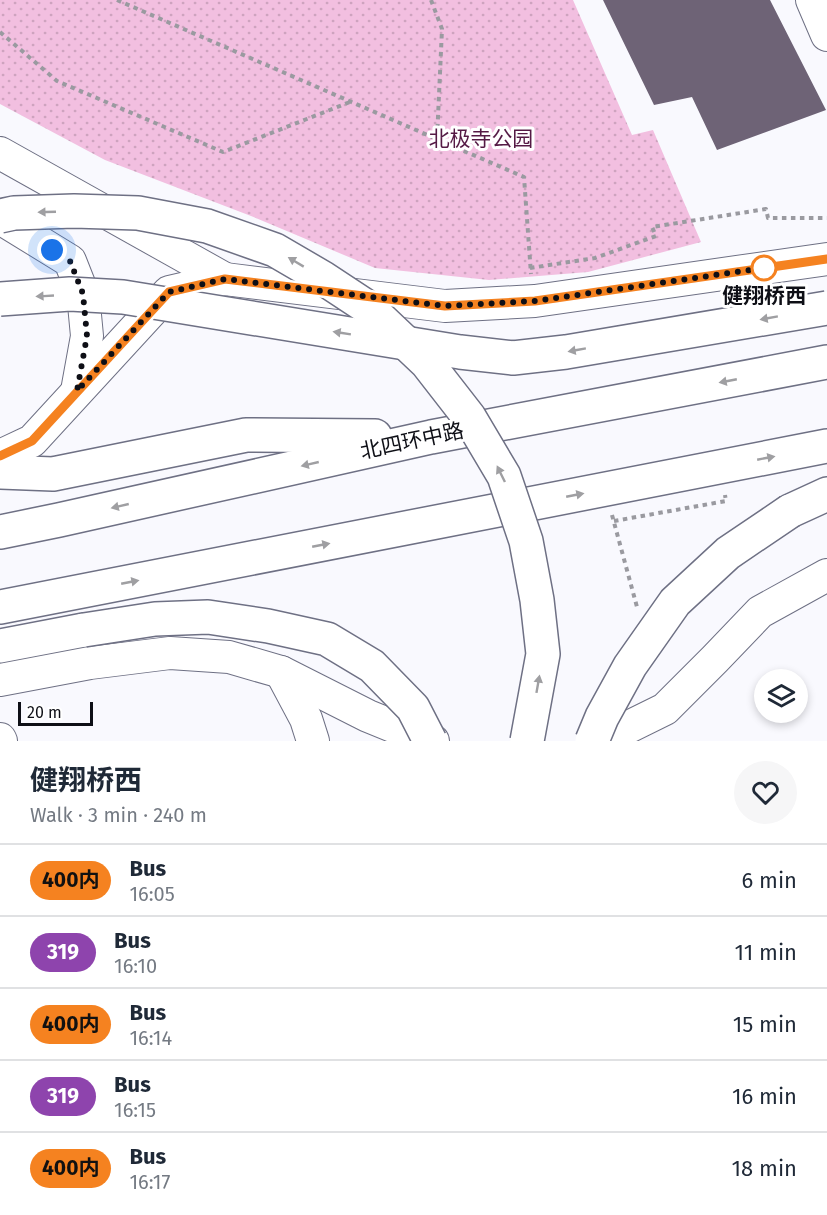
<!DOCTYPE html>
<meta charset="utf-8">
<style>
:root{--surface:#fff;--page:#f6f6f7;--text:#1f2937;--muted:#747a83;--line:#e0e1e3}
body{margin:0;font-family:"Fira Sans","Noto Sans SC",sans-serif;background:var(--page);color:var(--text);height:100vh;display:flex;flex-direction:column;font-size:22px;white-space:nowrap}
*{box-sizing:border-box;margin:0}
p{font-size:20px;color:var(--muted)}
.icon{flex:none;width:33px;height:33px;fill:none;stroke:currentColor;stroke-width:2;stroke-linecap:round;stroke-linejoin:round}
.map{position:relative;height:741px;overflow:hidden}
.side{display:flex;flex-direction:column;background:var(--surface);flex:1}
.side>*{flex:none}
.badge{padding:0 12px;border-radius:20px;font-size:21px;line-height:39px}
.tools{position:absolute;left:754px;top:669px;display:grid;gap:12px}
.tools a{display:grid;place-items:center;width:54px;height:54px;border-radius:50%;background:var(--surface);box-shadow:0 3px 9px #0003;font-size:30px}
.scale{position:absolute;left:18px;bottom:15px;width:75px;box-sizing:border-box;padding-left:6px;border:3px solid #0e0f16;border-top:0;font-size:16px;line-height:21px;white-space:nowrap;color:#0e0f16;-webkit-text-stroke:4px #fff;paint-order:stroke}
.you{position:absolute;width:30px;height:30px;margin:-15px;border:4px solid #fff;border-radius:50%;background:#1a73e8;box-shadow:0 0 0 9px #1a73e833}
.map>.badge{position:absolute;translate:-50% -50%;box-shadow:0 0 0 3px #fff}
.round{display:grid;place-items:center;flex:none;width:63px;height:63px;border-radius:32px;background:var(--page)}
.summary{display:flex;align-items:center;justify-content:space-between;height:102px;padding:0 30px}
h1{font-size:28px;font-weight:700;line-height:45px}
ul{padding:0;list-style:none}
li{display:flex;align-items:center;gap:18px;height:72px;padding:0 30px;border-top:2px solid var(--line)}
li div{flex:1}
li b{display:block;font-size:22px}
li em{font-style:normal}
li .badge{min-width:66px;font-weight:700;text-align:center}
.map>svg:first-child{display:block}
</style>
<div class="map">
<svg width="827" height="741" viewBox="0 0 827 741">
<defs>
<pattern id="grass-dots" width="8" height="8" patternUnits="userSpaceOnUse" patternTransform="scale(1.5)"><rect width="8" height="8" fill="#f2bfe0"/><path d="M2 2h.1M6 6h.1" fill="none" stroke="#cea3bf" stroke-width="1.8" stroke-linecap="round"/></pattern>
</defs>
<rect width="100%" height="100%" fill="#f9f9fe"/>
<!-- grass -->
<path fill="url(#grass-dots)" d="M0,0h573l59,135 21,-5 48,112 -113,30 -99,8 -114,-12 -124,-52 -146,-56 -105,-56z"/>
<!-- building -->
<path fill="#6e6376" d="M603,0h167l56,110 -109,40 -25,-53 -38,8z"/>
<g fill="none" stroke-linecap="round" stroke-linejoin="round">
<defs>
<g id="minor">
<path d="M812,0l15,35"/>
<path d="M0,153l225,126"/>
<path d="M0,218l70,43 13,33 4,42 -10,55"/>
<path d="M0,456l32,-15 137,-149 56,-13 220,27 90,-5 292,-42"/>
<path d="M281,672l25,47 7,22"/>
<path d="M0,680l90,-17 80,-10 59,4 52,15 87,44 59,24 6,1"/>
<path d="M0,739l1,2"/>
<path d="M600,741l65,-32 50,-50 45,-47 67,-37"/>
</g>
<g id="highway">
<path d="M0,472l53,2 193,-39 129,1"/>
<path d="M790,511l37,-17"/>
<path d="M0,532l59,-12 372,-83 396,-75"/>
<path d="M0,607l827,-161"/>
<path d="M0,646l84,-16"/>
</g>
</defs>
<!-- minor casing -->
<use href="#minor" stroke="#6e7084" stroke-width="34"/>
<!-- highway casing -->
<use href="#highway" stroke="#6e7084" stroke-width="36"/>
<!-- path -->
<g stroke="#9a9aa0" stroke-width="4" stroke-dasharray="4.5 4.5" stroke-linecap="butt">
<path d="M117,0l407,177 7,97"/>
<path d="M431,0l11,29 -5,110"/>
<path d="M0,32l57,49 166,71 127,-50"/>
<path d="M530,268l65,-10 61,-22 -4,-9 114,-18 2,9h59"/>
<path d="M612,515l25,92"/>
<path d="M614,521l112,-20 -1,-6"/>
</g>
<!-- minor -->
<use href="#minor" stroke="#fff" stroke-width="32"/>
<!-- highway -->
<use href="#highway" stroke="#fff" stroke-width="33"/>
<defs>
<g id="highway-bridge">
<path d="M0,216l14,-3 60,-2 64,2 69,13 68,24 48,28 47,31 57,54 42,54 35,59 22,65 11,59 6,54 -16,87"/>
<path d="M0,299l70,-5 53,3 337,55 53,6 53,-6 261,-44"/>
<path d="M84,630l71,-11 53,-2 60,9 59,13 45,27 41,42 17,33"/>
<path d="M592,741l10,-24 28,-51 45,-64 53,-49 62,-42"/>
</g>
</defs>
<!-- highway-bridge casing -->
<use href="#highway-bridge" stroke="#6e7084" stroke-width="36" stroke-linecap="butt"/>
<!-- highway-bridge -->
<use href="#highway-bridge" stroke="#fff" stroke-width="33"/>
</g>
<!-- one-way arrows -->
<defs><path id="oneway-solid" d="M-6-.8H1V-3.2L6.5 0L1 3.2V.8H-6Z" transform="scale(1.5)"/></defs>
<g fill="#9f9fa2">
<use href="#oneway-solid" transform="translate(47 212) rotate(178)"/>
<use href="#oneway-solid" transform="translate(296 262) rotate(-149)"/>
<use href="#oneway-solid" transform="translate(45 296) rotate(177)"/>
<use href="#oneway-solid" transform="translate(769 318) rotate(170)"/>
<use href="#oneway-solid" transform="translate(342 333) rotate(-171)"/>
<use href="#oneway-solid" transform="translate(577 350) rotate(170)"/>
<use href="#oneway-solid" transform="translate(728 381) rotate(169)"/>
<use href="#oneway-solid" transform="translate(766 458) rotate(-11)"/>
<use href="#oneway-solid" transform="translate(310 464) rotate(167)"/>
<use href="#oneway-solid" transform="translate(501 474) rotate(-116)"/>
<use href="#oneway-solid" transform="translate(575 495) rotate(-11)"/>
<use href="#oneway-solid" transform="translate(120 506) rotate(167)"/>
<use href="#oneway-solid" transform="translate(321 545) rotate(-11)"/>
<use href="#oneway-solid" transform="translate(130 582) rotate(-11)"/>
<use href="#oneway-solid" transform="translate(538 684) rotate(-80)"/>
</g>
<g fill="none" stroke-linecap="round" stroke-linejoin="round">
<defs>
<path id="line" d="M0,456l32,-15 137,-149 56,-13 220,27 90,-5 292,-42"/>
</defs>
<!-- line casing -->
<use href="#line" stroke="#fff" stroke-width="14"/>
<!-- line -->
<use href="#line" stroke="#f58220" stroke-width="9"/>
<!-- walk -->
<path stroke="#0e0f16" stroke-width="6" stroke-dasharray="0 10.8" d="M52,250l18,11 13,33 4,42 -10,55 92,-99 56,-13 220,27 90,-5 229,-33"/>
</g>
<!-- markers -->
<circle fill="#fff" stroke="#f58220" stroke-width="3" cx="764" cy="268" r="12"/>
<g text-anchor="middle" stroke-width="6" stroke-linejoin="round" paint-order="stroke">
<!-- park labels -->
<g font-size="21" fill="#551a45" stroke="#fff">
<text x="481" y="146">北极寺公园</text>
</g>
<!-- stop labels -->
<g font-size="21" font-weight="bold" fill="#0e0f16" stroke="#fff">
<text x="764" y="303">健翔桥西</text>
</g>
<!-- street labels -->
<g font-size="21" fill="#0e0f16" stroke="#fff">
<text transform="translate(412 441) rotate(-12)" y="7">北四环中路</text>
</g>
</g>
</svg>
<div class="tools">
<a><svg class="icon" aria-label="layers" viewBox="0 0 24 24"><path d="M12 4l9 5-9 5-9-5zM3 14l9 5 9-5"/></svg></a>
</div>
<div class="scale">20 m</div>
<div class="you" style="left:52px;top:250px"></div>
</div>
<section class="side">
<div class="summary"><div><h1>健翔桥西</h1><p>Walk · 3 min · 240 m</p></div><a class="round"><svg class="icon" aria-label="heart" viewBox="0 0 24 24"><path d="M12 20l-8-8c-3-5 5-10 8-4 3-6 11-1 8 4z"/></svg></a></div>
<ul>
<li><span class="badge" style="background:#f58220;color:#111">400内</span><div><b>Bus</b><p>16:05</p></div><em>6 min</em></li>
<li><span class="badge" style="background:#8e44ad;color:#fff">319</span><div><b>Bus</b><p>16:10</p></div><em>11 min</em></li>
<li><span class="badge" style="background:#f58220;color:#111">400内</span><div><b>Bus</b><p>16:14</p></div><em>15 min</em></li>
<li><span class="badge" style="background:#8e44ad;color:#fff">319</span><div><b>Bus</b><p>16:15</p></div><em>16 min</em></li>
<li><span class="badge" style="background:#f58220;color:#111">400内</span><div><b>Bus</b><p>16:17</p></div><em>18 min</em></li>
</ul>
</section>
